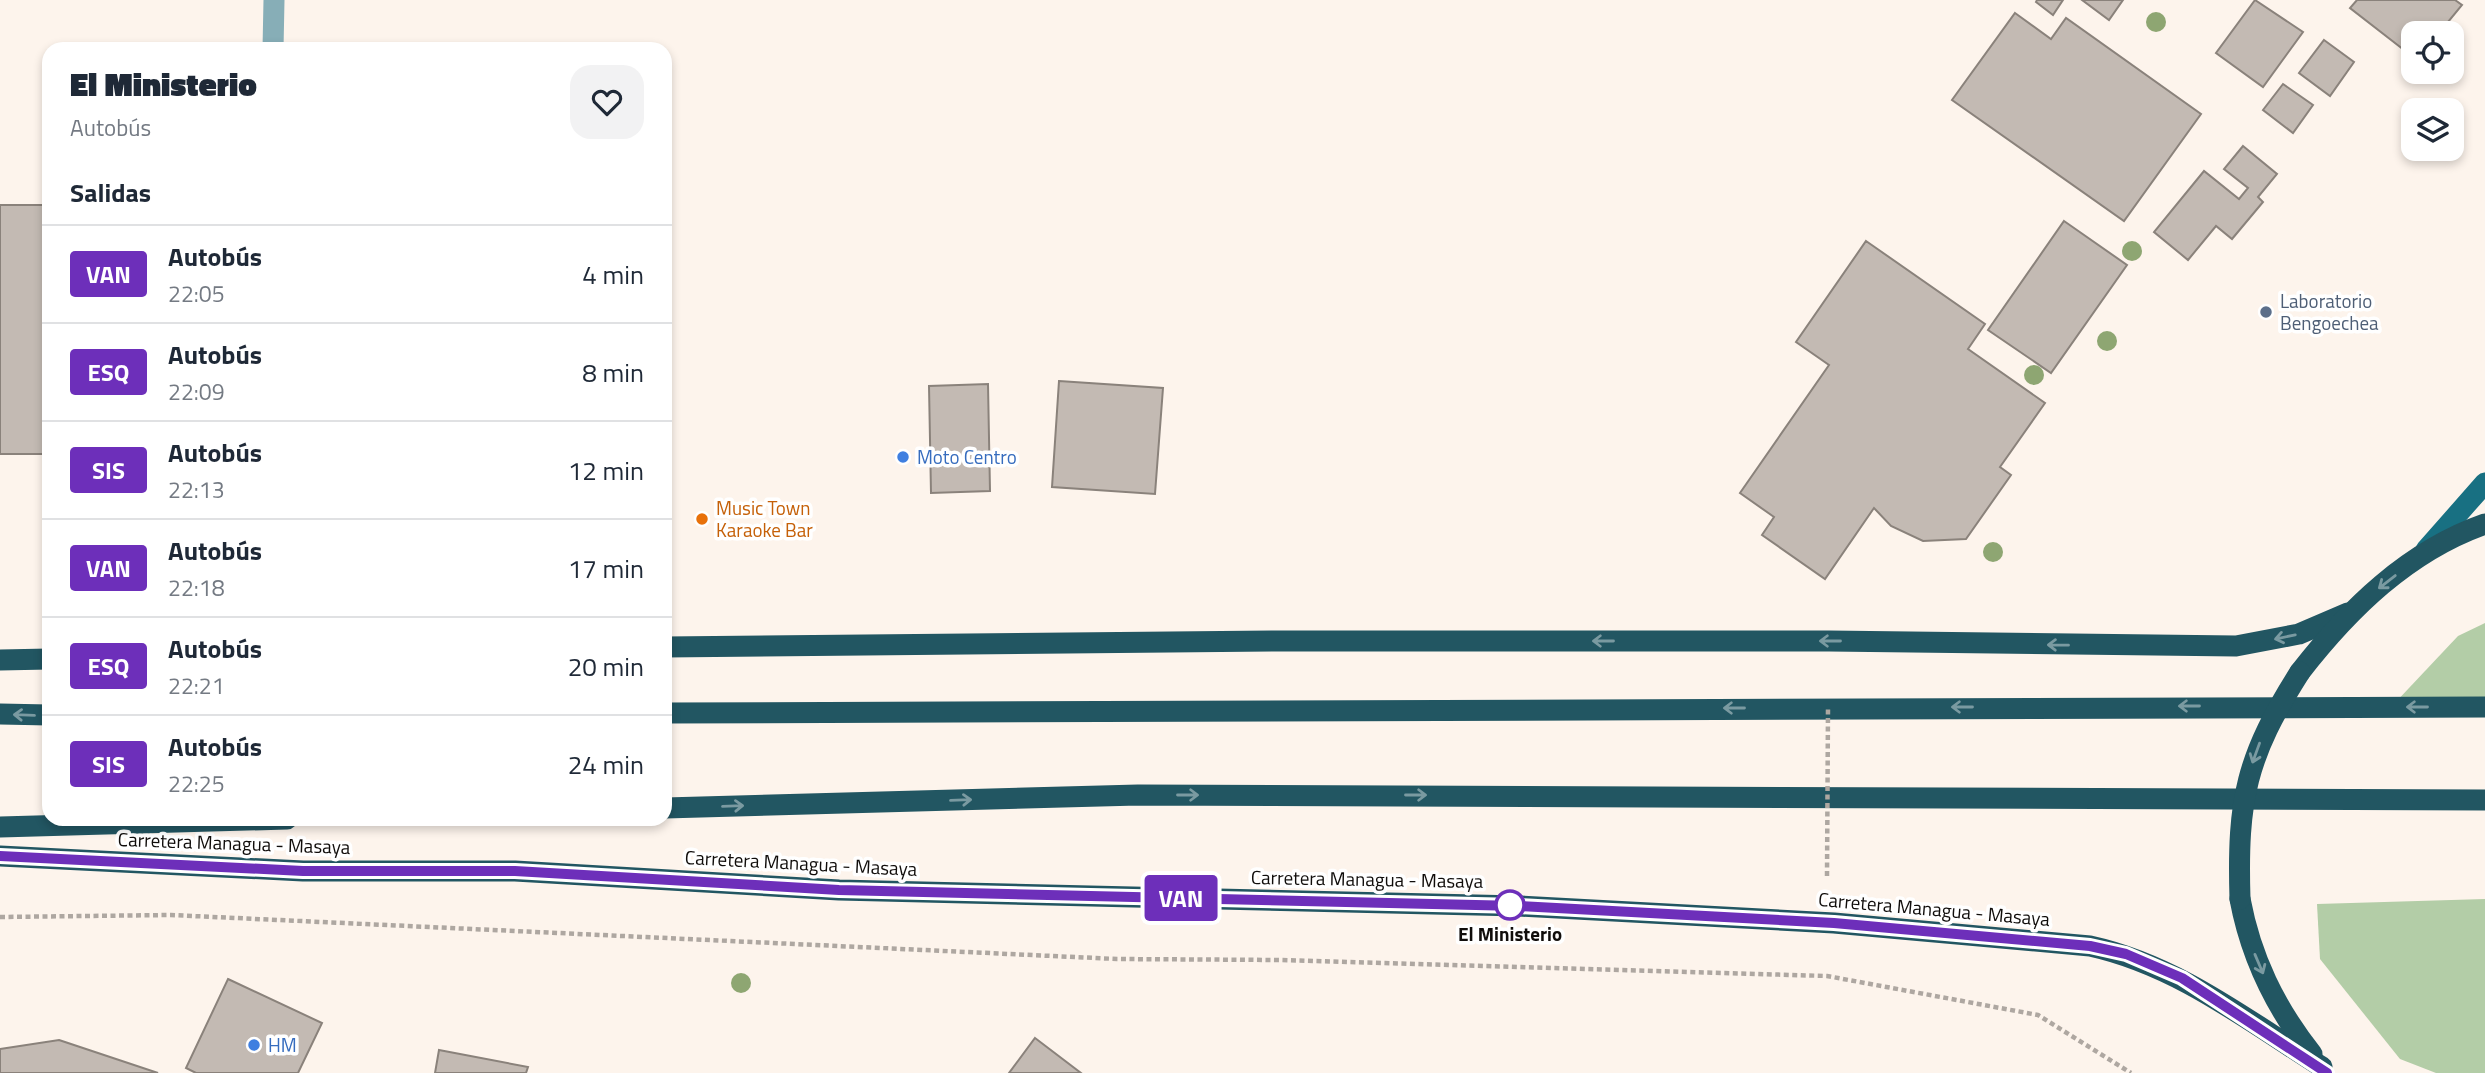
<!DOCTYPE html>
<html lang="es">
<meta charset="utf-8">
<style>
:root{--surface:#fff;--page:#f2f2f3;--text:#1f2937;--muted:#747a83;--line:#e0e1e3}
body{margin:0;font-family:"Titillium Web",sans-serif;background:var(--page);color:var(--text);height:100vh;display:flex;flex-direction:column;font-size:26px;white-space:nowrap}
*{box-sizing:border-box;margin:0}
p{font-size:23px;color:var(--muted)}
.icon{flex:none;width:38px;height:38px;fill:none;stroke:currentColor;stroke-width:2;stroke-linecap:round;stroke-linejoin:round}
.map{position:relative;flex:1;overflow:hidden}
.details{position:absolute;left:42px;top:42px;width:630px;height:784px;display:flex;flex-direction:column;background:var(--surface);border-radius:21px;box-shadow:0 4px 10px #0003}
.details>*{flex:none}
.badge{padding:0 14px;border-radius:5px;font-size:24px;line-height:46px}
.fabs{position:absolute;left:2401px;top:21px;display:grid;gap:14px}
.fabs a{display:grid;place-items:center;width:63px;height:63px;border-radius:14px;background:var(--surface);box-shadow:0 4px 10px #0003;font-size:35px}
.map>.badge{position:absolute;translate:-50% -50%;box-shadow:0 0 0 4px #fff}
h2{padding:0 28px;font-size:26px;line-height:63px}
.round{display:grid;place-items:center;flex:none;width:74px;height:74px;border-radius:21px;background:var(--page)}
.overview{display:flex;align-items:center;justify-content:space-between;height:119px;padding:0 28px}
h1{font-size:33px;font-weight:800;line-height:52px}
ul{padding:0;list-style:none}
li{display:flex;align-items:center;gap:21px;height:98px;padding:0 28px;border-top:2px solid var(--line)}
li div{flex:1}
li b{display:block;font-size:26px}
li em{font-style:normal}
li .badge{min-width:77px;font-weight:700;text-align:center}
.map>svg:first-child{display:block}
</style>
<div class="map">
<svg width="2485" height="1073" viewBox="0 0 2485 1073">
<rect width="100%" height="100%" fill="#fdf4ec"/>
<!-- green -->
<g fill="#b3cda7">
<path d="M2485,623v82h-92l65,-69z"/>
<path d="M2485,899v174h-49l-36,-14 -80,-100 -3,-55z"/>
</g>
<!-- building -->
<g fill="#c3bab3" stroke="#8a827b" stroke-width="2">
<path d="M2037,0h26l-10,15 -17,-13z"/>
<path d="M2082,0h41l-14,20z"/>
<path d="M2255,0l48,32 -40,55 -47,-34z"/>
<path d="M2357,0h98l7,5 -23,28h-26v24l-63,-49z"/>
<path d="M2015,13l36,26 15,-21 135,96 -77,107 -172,-121z"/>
<path d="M2324,40l30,22 -24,34 -31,-23z"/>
<path d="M2283,84l30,21 -20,28 -30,-23z"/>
<path d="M2243,146l34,28 -19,23 5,5 -31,37 -16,-13 -28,34 -34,-28 50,-61 35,28 9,-11 -24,-19z"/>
<rect x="0" y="205" width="49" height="249"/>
<path d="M2064,221l63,44 -76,108 -63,-43z"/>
<path d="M1866,241l119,83 -17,25 77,54 -45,64 11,8 -45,64 -43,2 -32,-15 -17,-18 -49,71 -63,-44 12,-18 -34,-24 89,-128 -33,-23z"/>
<path d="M1059,381l104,7 -8,106 -103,-7z"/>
<path d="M988,384l2,107 -59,2 -2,-107z"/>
<path d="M228,979l94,44 -24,50h-102l-10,-5z"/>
<path d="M1035,1038l46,35h-72z"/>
<path d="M59,1040l99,33h-158v-24z"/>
<path d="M439,1050l89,17 -2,6h-91z"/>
</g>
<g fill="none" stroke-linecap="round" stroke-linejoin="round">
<!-- path -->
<path stroke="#aea7a1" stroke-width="4.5" stroke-dasharray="5 3.5" stroke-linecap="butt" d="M0,917l171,-2 946,44 164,1 546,16 211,39 93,58"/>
<!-- lane -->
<path stroke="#87aeb7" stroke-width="21" d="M273,49l1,-49"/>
<!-- primary -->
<path stroke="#187082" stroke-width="21" d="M2426,550l59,-67"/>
<!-- highway -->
<g stroke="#225662" stroke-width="21">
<path d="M665,647l611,-6h553l407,5 63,-12 49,-21"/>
<path d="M0,660l49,-1"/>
<path d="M2300,672c49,-63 108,-121 185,-148"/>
<path d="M665,713l1820,-6"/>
<path d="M0,714l49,1"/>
<path d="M665,808l473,-13 1347,5"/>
<path d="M0,827l287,-8"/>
<path d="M0,856l303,15h212l324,19 680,16 315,17 256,23c87,19 157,74 232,121"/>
<path d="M2240,899c11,59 35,108 72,155"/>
</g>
<!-- path-bridge -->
<path stroke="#aea7a1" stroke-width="4.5" stroke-dasharray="5 3.5" stroke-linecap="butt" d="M1827,876l1,-169"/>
<!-- highway-bridge -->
<path stroke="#225662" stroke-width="21" d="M2240,899c-3,-100 6,-142 60,-227"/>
</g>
<!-- trees -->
<g fill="#8ea672">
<circle cx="2156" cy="22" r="10"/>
<circle cx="2132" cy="251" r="10"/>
<circle cx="2107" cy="341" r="10"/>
<circle cx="2034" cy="375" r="10"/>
<circle cx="1993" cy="552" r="10"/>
<circle cx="741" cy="983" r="10"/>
</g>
<!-- one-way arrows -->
<defs><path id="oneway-shaft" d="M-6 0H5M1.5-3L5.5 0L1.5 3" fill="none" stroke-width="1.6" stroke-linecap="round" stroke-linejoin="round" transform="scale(1.75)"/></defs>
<g stroke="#7a9aa1">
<use href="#oneway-shaft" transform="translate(2387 582) rotate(142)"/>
<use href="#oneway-shaft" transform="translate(2285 637) rotate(168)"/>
<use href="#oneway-shaft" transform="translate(1603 641) rotate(180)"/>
<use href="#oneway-shaft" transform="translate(1830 641) rotate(-180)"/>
<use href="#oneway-shaft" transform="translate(2058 645) rotate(-179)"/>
<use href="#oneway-shaft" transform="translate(2189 706) rotate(-180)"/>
<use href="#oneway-shaft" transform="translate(1962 707) rotate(180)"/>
<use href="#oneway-shaft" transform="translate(2417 707) rotate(-180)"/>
<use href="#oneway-shaft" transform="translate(1734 708) rotate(180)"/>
<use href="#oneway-shaft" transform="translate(24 715) rotate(-178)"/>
<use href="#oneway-shaft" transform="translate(2256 753) rotate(110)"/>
<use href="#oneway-shaft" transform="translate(1188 795)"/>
<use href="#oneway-shaft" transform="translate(1416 795)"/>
<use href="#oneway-shaft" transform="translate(961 800) rotate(-2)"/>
<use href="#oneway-shaft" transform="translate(733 806) rotate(-2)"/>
<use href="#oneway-shaft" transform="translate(2259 964) rotate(67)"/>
</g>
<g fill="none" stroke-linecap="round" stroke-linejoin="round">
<defs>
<path id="line" d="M0,856l303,15h212l324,19 680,16 315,17 256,23 36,8 56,24 145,95"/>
</defs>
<!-- line casing -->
<use href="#line" stroke="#fff" stroke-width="16"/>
<!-- line -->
<use href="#line" stroke="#6d2fba" stroke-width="10"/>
</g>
<!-- markers -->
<circle fill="#5c6f8a" stroke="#fff" stroke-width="2.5" cx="2266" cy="312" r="7"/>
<g fill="#3f7fe0" stroke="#fff" stroke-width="2.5">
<circle cx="903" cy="457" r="7"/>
<circle cx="254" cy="1045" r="7"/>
</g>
<circle fill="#e8710a" stroke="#fff" stroke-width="2.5" cx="702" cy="519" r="7"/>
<circle fill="#fff" stroke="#6d2fba" stroke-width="3.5" cx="1510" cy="905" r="14"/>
<g text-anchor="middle" stroke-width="7" stroke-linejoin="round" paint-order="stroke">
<!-- service labels -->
<g font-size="19" fill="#4e5e75" stroke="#fff" text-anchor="start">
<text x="2280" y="308">Laboratorio<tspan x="2280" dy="22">Bengoechea</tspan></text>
</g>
<!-- shop labels -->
<g font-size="19" fill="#366cbe" stroke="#fff" text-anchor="start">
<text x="917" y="464">Moto Centro</text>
<text x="268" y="1052">HM</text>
</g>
<!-- food labels -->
<g font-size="19" fill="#c56008" stroke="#fff" text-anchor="start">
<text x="716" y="515">Music Town<tspan x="716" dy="22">Karaoke Bar</tspan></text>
</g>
<!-- street labels -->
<g font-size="19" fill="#100d0b" stroke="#fff">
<text transform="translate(234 843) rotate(2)" y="7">Carretera Managua - Masaya</text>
<text transform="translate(801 863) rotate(3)" y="7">Carretera Managua - Masaya</text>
<text transform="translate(1367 879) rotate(1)" y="7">Carretera Managua - Masaya</text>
<text transform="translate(1934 909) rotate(5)" y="7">Carretera Managua - Masaya</text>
</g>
<!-- stop labels -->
<g font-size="19" font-weight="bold" fill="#100d0b" stroke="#fff">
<text x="1510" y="941">El Ministerio</text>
</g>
</g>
</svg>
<div class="fabs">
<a><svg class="icon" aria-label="locate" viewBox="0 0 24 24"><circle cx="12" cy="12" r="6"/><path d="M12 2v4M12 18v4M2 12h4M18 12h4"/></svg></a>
<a><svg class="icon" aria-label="layers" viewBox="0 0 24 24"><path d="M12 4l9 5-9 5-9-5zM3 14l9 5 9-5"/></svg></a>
</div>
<b class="badge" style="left:1181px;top:898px;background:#6d2fba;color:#fff">VAN</b>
<section class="details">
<div class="overview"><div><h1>El Ministerio</h1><p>Autobús</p></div><a class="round"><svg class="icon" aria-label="heart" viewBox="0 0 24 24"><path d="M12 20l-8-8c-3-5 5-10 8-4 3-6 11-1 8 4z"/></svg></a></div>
<h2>Salidas</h2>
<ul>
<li><span class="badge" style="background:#6d2fba;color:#fff">VAN</span><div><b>Autobús</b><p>22:05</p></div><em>4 min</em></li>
<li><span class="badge" style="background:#6d2fba;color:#fff">ESQ</span><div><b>Autobús</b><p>22:09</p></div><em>8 min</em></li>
<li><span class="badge" style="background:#6d2fba;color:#fff">SIS</span><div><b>Autobús</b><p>22:13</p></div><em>12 min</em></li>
<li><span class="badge" style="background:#6d2fba;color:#fff">VAN</span><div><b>Autobús</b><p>22:18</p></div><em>17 min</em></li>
<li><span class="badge" style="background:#6d2fba;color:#fff">ESQ</span><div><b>Autobús</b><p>22:21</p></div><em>20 min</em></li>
<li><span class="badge" style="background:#6d2fba;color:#fff">SIS</span><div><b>Autobús</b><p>22:25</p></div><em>24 min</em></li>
</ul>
</section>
</div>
